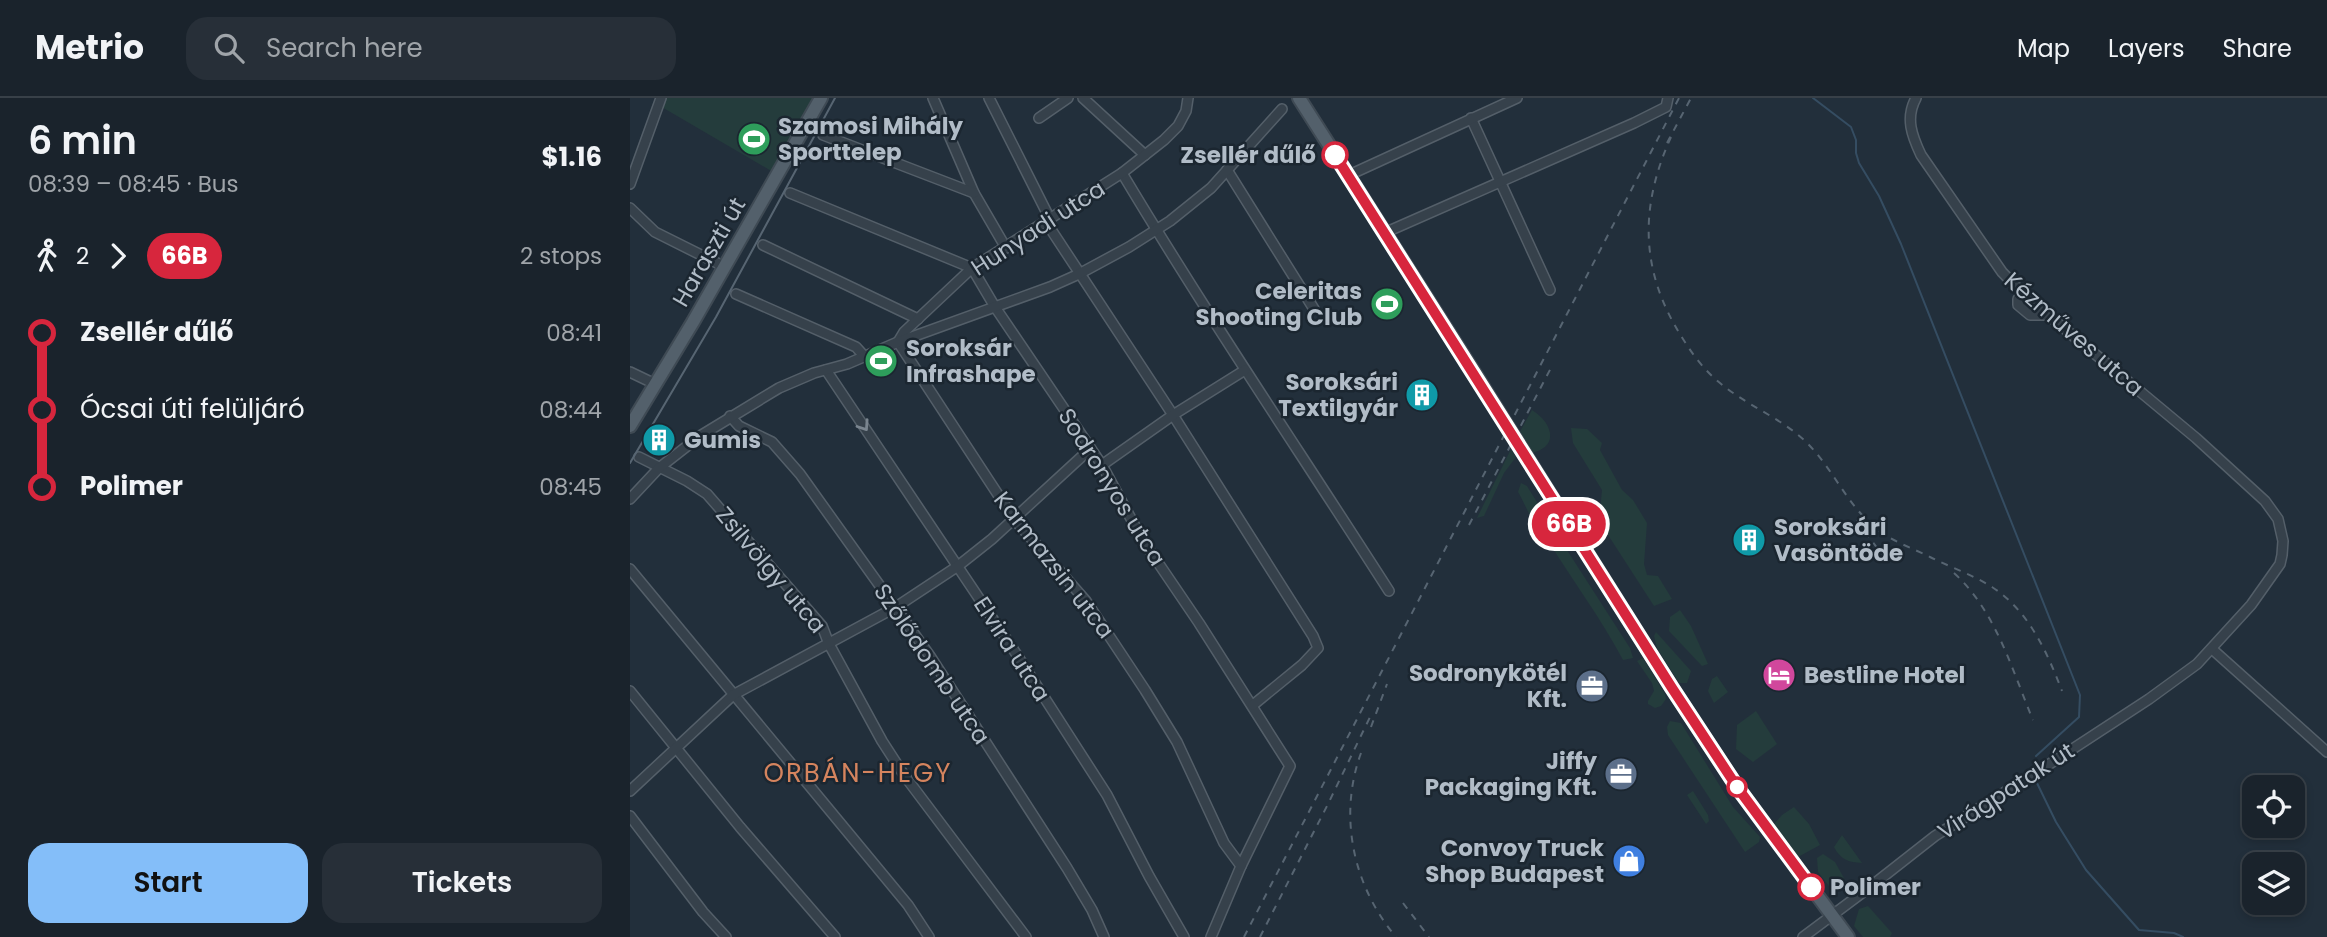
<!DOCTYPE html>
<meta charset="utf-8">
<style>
:root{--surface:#1a232c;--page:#272f38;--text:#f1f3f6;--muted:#9fa4a9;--line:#384048;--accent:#84bef9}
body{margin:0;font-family:Poppins,sans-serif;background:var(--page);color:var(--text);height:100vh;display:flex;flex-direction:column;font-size:26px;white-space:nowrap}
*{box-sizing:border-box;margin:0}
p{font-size:23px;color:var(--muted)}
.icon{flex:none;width:38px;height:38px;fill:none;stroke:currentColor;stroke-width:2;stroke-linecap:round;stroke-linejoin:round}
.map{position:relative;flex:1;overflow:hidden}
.details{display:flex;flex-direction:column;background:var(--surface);width:630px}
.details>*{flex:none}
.badge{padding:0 14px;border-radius:23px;font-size:24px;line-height:46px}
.tools{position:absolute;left:1612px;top:677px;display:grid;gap:14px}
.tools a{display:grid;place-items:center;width:63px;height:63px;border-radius:14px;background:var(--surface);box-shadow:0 4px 10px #0003,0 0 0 2px var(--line);font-size:35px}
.map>.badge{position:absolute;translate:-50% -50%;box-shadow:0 0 0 4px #fff}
.legs{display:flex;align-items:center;gap:10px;height:77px;padding:0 28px;font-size:23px}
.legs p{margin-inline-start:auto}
.summary{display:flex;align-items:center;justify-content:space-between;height:119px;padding:0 28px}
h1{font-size:38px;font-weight:600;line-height:52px}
.primary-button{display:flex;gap:14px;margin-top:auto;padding:14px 28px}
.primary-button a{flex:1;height:80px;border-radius:21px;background:var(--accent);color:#111;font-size:28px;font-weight:600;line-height:80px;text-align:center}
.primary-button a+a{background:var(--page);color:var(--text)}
ul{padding:0 28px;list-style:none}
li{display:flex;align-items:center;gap:24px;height:77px;font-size:26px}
li i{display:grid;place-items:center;width:10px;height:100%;margin:0 9px;background:currentColor}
li i::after{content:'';width:18px;height:18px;margin:-9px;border:5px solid;border-radius:50%;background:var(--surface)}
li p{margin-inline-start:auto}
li:first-child i{background:linear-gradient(#0000 50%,currentColor 0)}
li:last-child i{background:linear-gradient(currentColor 50%,#0000 0)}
header{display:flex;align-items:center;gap:42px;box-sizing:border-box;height:98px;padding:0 35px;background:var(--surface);border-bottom:2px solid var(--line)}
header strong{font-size:33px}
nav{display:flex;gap:38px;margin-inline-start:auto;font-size:24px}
.search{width:490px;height:63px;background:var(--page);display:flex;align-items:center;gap:18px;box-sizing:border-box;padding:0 24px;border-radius:21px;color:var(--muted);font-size:26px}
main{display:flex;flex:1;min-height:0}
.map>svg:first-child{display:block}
</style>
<header>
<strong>Metrio</strong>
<div class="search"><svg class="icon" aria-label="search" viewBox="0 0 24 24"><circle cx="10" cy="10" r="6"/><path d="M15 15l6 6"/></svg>Search here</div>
<nav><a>Map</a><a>Layers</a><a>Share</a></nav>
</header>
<main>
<section class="details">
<div class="summary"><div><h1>6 min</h1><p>08:39 – 08:45 · Bus</p></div><b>$1.16</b></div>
<div class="legs"><svg class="icon" aria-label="walk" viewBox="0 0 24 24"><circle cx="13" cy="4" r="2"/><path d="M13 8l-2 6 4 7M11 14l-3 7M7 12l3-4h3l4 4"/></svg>2<svg class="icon" aria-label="forward" viewBox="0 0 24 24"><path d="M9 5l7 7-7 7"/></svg><b class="badge" style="background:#d7263d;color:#fff">66B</b><p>2 stops</p></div>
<ul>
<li><i style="color:#d7263d"></i><b>Zsellér dűlő</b><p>08:41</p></li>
<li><i style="color:#d7263d"></i><span>Ócsai úti felüljáró</span><p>08:44</p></li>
<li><i style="color:#d7263d"></i><b>Polimer</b><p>08:45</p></li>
</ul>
<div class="primary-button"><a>Start</a><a>Tickets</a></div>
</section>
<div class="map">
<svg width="1697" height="839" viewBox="0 0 1697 839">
<rect width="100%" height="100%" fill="#222f3b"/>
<!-- green -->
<g fill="#243c3c">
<path d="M34,0h150l-41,74 -113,-66z"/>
<path d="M902,312c21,13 28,38 -2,43l-12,-18z"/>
<path d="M941,330l16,1 15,14 -2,7 22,40 11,10 14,23 -3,41 3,11 11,1 14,23 -18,7 -55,-85 3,-31 -29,-47z"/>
<path d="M881,351l5,8 -12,16 -20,43 -7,2z"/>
<path d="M891,385l6,3 21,34 -8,7c-12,-10 -14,-22 -22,-35z"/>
<path d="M926,435l74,115 3,10 -10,2c-22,-42 -51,-80 -76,-121z"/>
<path d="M1050,512l11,16 17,38 -6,2 -33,-35 1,-14z"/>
<path d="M1026,534l35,39 -4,12h-8l-22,-35 -3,-12z"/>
<path d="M1013,560l22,36 1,5 -5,7 -6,2 -7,-4v-3l6,-10 -2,-8 -15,-22z"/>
<path d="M1087,578l11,16 -14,11 -6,-12 4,-12z"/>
<path d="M1126,613l21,33 -24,18 -17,-13 1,-24z"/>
<path d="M1040,623l11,2 52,84 27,30 -1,5 -14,10 -77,-117 -1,-8z"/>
<path d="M1063,693l15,24 1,6 -3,3 -19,-29z"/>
<path d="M1164,709l15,17 11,21 -22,12 -25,-32 9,-10z"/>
<path d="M1212,737l20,28c-14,-1 -21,-3 -28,-16z"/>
<path d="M1193,756l12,8 15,27 -18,1 -14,-18 -1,-14z"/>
<path d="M1238,808l24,27 -2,4h-27l-9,-11 5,-17z"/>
</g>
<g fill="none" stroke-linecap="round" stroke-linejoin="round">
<!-- stream -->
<g stroke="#354d62" stroke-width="2">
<path d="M1183,0l38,29 5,13v13l3,10 20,33 22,48 179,451 -1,22 -43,39"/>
<path d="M1405,681l21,43 30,48 53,60 35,3 9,4"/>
</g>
<defs>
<g id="minor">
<path d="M303,0l41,95 32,55"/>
<path d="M359,0l61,121"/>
<path d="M453,0l62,57"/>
<path d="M409,20l29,-20"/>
<path d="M841,20l79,172"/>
<path d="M193,37l151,58"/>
<path d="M597,72l87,139"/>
<path d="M492,75c85,142 178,279 267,418"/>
<path d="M717,78l170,-78"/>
<path d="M0,86l31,-86"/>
<path d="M160,95l182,75 23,39 107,158 40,74 57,84 91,143 -49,100 -30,71"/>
<path d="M0,110l25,24 70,35"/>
<path d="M416,124l127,193 140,221 5,12 -16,17 -49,40"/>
<path d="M761,132l243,-107 32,-16 2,-9"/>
<path d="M133,147l155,74"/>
<path d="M106,196l120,53 9,10"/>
<path d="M1394,197l-6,4v6l12,10h18"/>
<path d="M268,244l116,177 72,82 59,89 32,52 47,101 17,23"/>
<path d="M268,244l6,-10 68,-64 150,-95 42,-33 14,-14 8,-15 2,-13"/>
<path d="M196,272l191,285 90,140 42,81 35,61"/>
<path d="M0,274l25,12"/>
<path d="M100,318l9,10 33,16 28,32 130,182 137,212 25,42 12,27"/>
<path d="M9,359l48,24 20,13 115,132 7,18 53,97 22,34 122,162"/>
<path d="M472,367l71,-50 72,-45"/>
<path d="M0,401l29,-31 41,-32 79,-48 35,-15 33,-9 51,-22 152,-55 29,-13 50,-27 41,-26 41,-33 71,-79"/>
<path d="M0,471l278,336 21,32"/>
<path d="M1582,551l115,103"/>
<path d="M0,593l110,136 95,110"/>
<path d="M0,693l103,-96 163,-88 62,-41 34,-27 98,-90"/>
<path d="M0,718l73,96 23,25"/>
<path d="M1173,839l67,-50 65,-51 113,-71 101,-66 48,-35 54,-59 29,-41 2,-9 1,-14 -5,-22 -13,-18 -69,-63 -172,-143 -22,-23 -81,-117c-9,-19 -16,-37 -5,-57"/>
</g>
<g id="major">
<path d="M669,0l176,276"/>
<path d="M0,328l63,-104 128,-224"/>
<path d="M913,385l129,205 65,99 111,150"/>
</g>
</defs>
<!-- minor casing -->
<use href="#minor" stroke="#545f69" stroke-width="12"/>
<!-- major casing -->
<use href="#major" stroke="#3f4a54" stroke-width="16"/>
<!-- minor -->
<use href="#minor" stroke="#36414b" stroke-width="9"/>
<!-- major -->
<use href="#major" stroke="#53606b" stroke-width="12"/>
<!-- tram -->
<path stroke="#576572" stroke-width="2" d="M0,365l86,-146 119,-219"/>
<!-- rail -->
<g stroke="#576572" stroke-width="2" stroke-dasharray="7 7" stroke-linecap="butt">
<path d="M1041,39c-32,71 -31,135 12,202 10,16 22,32 37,44 26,22 59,34 84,57 30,28 43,68 78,93 15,10 32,16 48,24 20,10 43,18 62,30 37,24 55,65 70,104"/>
<path d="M1037,45l24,-45"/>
<path d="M1227,422l28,39"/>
<path d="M839,427l84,-161"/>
<path d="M1324,475c42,38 58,97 79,147"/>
<path d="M741,629l16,-43"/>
<path d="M731,655c-23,63 -8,133 35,184"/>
<path d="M773,805l26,34"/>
<path d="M614,839l435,-839"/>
<path d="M630,839l68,-133 43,-89"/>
</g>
<defs>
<path id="major-bridge" d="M845,276l68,109"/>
</defs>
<!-- major-bridge casing -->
<use href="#major-bridge" stroke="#3f4a54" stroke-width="16" stroke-linecap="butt"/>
<!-- major-bridge -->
<use href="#major-bridge" stroke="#53606b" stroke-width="12"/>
</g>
<!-- one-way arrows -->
<defs><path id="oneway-chevron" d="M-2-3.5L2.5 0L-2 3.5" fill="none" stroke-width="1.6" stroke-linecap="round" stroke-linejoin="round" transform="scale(1.75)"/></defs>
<use stroke="#7a858f" href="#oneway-chevron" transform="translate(234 328) rotate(56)"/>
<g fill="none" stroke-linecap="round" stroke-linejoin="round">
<defs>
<path id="line-1" d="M705,57l337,533 65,99 74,100"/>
</defs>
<!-- line-1 casing -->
<use href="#line-1" stroke="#fff" stroke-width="16"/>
<!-- line-1 -->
<use href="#line-1" stroke="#d7263d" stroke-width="10"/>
</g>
<!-- icons -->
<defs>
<symbol id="stadium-disc" viewBox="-11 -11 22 22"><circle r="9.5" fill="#2e9e5b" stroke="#1b2630"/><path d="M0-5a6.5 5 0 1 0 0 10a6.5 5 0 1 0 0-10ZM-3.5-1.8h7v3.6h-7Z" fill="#fff"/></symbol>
<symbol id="building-disc" viewBox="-11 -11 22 22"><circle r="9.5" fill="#0f9aa8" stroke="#1b2630"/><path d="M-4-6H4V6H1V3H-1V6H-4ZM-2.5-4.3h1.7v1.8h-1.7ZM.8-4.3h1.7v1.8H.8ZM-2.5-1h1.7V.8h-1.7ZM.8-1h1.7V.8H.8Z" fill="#fff"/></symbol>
<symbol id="hotel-disc" viewBox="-11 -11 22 22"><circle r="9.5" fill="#d1479c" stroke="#1b2630"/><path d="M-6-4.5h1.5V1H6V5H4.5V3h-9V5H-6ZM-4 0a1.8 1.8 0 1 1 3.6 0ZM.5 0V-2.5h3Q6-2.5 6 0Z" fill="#fff"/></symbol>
<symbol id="office-disc" viewBox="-11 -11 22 22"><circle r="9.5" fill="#5c6f8a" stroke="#1b2630"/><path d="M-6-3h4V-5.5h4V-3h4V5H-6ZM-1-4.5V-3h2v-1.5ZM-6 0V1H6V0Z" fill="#fff"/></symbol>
<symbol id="shop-disc" viewBox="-11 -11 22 22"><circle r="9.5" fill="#3f7fe0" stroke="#1b2630"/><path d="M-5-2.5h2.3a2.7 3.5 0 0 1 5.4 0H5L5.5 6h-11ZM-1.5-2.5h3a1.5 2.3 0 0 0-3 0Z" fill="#fff"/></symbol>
</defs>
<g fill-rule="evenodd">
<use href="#stadium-disc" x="105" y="22" width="38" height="38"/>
<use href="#stadium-disc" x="738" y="187" width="38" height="38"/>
<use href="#stadium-disc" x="232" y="244" width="38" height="38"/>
<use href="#building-disc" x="773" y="278" width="38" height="38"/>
<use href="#building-disc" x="10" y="323" width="38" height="38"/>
<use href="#building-disc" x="1100" y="423" width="38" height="38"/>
<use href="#hotel-disc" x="1130" y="558" width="38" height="38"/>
<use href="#office-disc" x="943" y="569" width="38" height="38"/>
<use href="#office-disc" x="972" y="657" width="38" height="38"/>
<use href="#shop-disc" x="980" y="744" width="38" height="38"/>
</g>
<!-- markers -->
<g fill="#fff" stroke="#d7263d" stroke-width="3.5">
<circle cx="705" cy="57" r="12"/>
<circle cx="1107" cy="689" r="9"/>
<circle cx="1181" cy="789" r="12"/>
</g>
<g text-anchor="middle" stroke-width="5" stroke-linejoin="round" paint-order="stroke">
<!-- poi labels -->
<g font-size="23" font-weight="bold" fill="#b1bcc7" stroke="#1b2630" text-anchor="start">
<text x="148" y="36">Szamosi Mihály<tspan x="148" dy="26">Sporttelep</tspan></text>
<text x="732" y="201" text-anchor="end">Celeritas<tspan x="732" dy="26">Shooting Club</tspan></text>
<text x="276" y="258">Soroksár<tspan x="276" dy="26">Infrashape</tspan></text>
<text x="768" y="292" text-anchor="end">Soroksári<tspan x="768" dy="26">Textilgyár</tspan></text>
<text x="54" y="350">Gumis</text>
<text x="1144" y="437">Soroksári<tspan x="1144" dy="26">Vasöntöde</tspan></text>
<text x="937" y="583" text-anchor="end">Sodronykötél<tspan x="937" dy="26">Kft.</tspan></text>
<text x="1174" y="585">Bestline Hotel</text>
<text x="967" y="671" text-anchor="end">Jiffy<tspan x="967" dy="26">Packaging Kft.</tspan></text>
<text x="974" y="758" text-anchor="end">Convoy Truck<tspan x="974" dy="26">Shop Budapest</tspan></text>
</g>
<!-- stop labels -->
<g font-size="23" font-weight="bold" fill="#b1bcc7" stroke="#1b2630" text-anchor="end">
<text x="686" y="65">Zsellér dűlő</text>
<text x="1200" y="797" text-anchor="start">Polimer</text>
</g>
<!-- street labels -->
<g font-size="23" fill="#b1bcc7" stroke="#1b2630">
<text transform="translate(408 130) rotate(-33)" y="8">Hunyadi utca</text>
<text transform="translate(79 154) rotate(-60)" y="8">Haraszti út</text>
<text transform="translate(1444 236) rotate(41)" y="8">Kézműves utca</text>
<text transform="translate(482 389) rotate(58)" y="8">Sodronyos utca</text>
<text transform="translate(424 467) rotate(52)" y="8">Karmazsin utca</text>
<text transform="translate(141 472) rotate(50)" y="8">Zsilvölgy utca</text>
<text transform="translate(382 551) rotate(57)" y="8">Elvira utca</text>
<text transform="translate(302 566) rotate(56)" y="8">Szőlődomb utca</text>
<text transform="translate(1376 693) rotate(-33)" y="8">Virágpatak út</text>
</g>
<!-- quarter labels -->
<g font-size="26" letter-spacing="2" fill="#d5845e" stroke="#1b2630">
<text x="228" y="684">ORBÁN-HEGY</text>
</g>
</g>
</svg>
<div class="tools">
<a><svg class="icon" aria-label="locate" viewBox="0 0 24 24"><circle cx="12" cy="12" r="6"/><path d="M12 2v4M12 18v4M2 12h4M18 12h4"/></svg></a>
<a><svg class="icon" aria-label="layers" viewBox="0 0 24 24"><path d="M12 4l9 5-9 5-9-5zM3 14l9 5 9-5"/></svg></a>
</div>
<b class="badge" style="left:939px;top:426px;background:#d7263d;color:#fff">66B</b>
</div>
</main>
